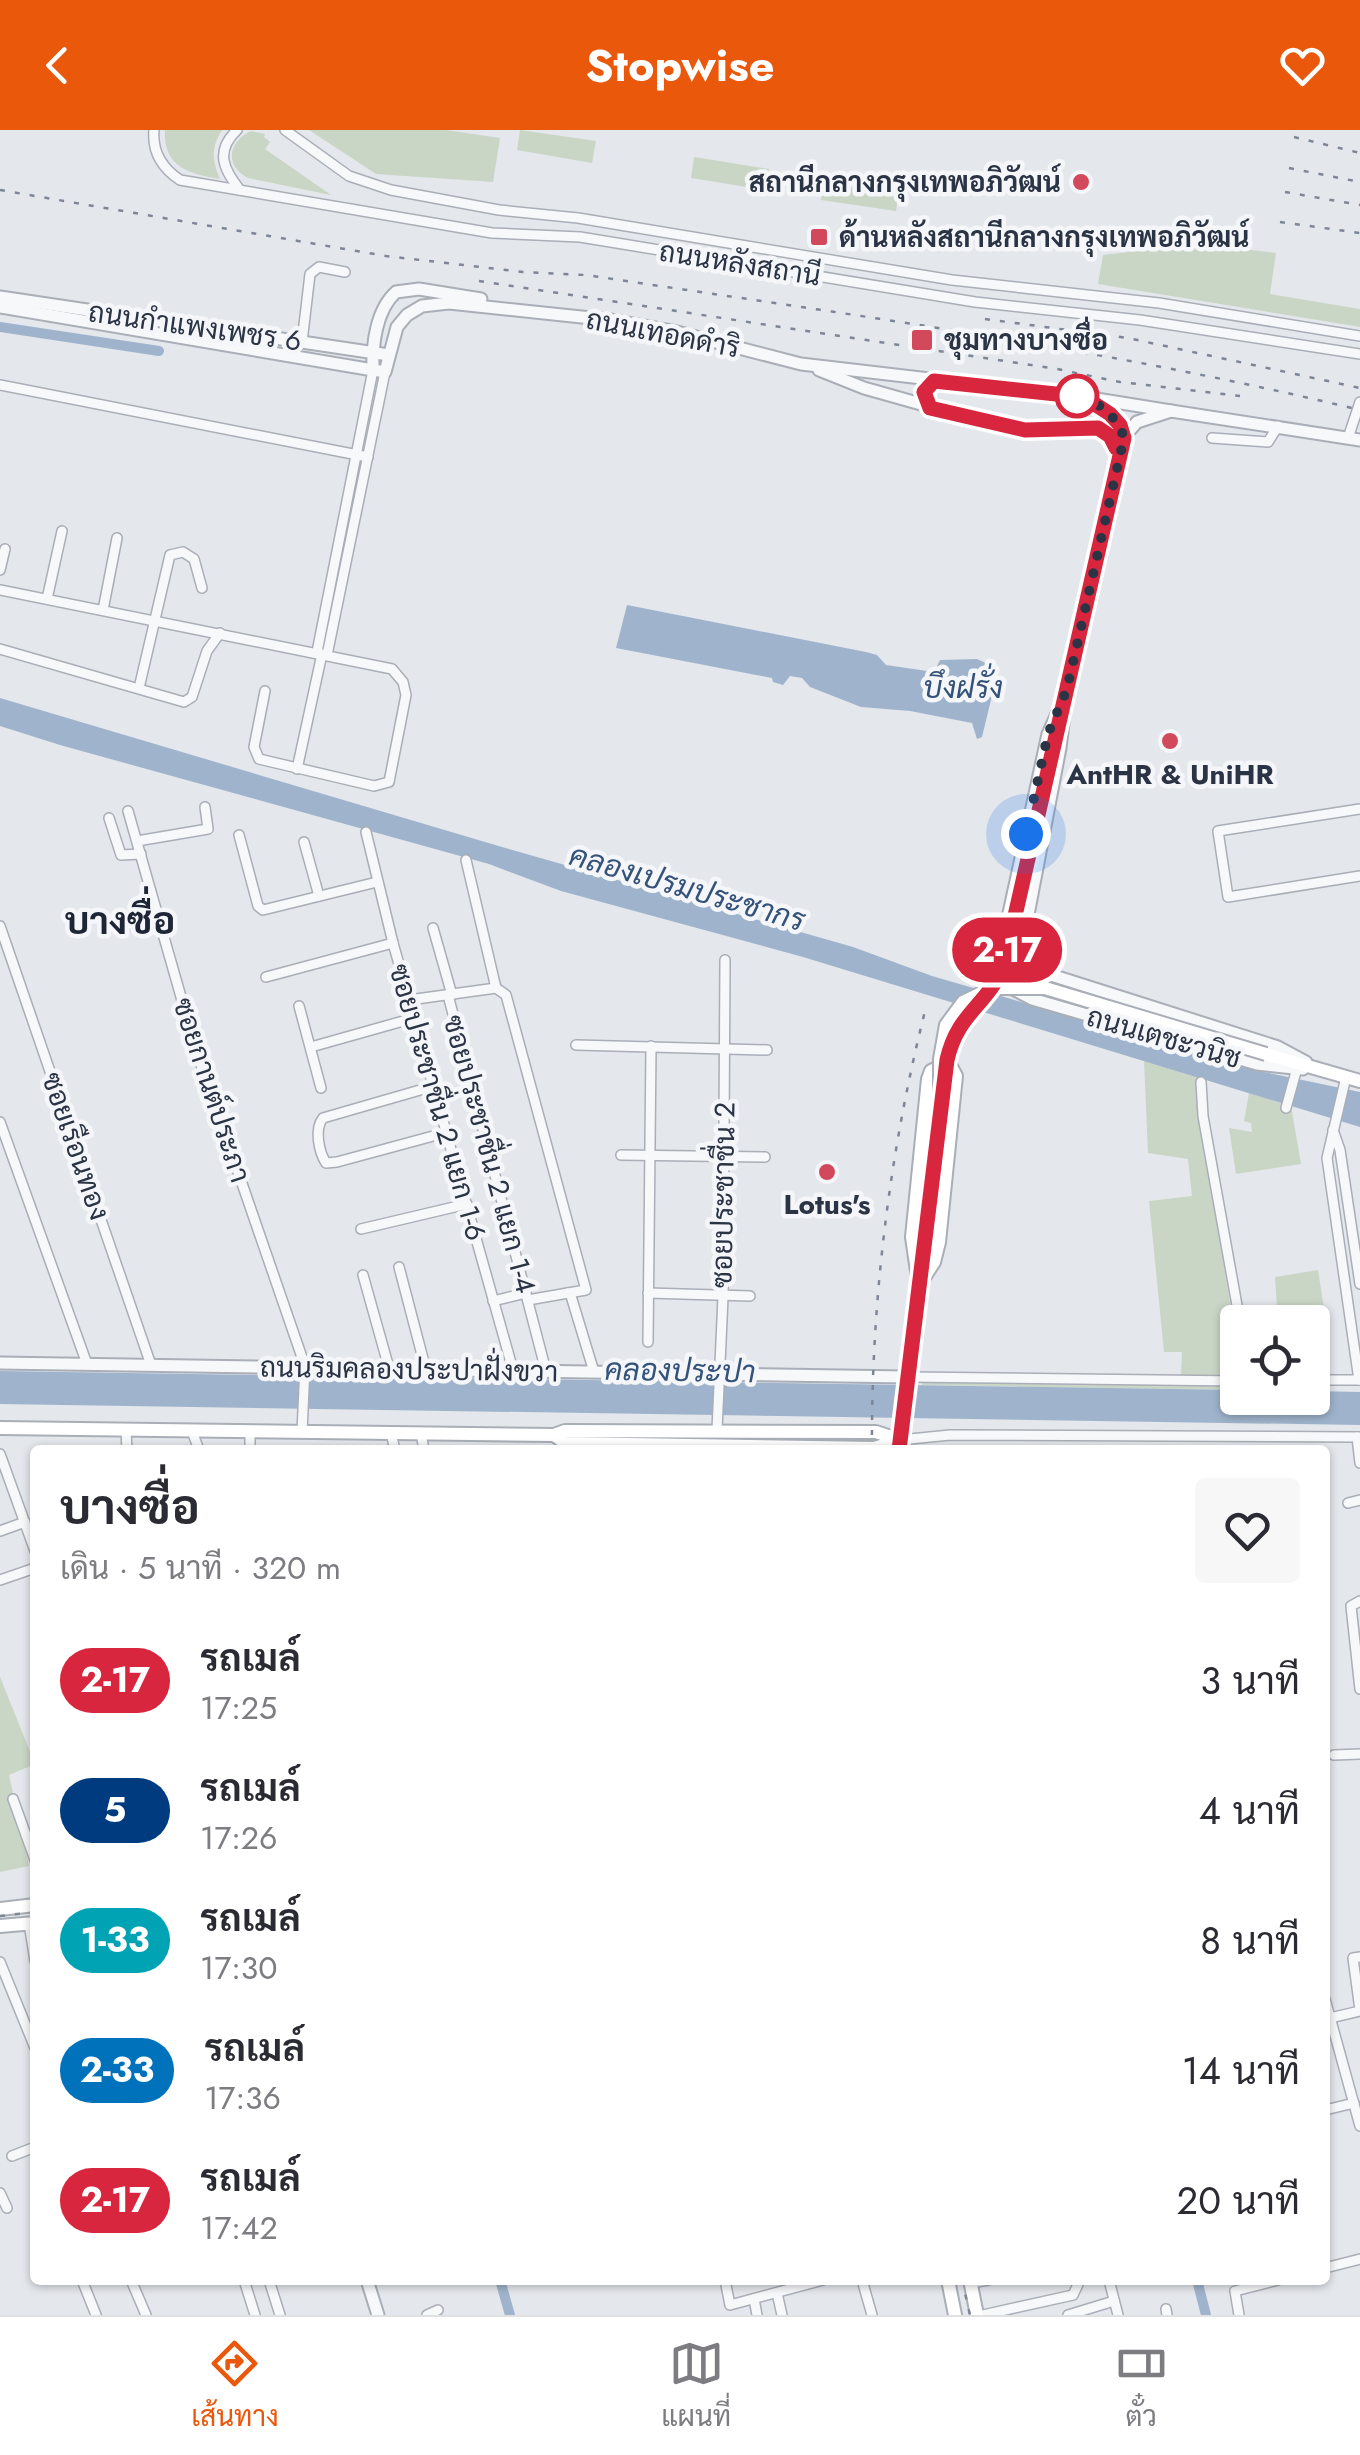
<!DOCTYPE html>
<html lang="th">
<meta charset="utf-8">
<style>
:root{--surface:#fff;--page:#f7f7f7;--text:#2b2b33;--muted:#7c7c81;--line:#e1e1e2;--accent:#ea580c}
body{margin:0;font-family:Jost,Sarabun,sans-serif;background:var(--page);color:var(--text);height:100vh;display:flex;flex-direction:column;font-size:38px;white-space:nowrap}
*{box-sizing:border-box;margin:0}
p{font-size:32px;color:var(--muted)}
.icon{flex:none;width:55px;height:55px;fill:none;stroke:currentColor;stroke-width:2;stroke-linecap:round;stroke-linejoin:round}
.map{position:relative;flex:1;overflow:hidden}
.details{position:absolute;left:30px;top:1315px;width:1300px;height:840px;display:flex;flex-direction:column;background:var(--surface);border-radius:10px;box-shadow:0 2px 8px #0004}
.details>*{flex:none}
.badge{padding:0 20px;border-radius:32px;font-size:35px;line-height:65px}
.fabs{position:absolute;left:1220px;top:1175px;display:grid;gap:20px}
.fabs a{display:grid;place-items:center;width:110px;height:110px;border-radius:10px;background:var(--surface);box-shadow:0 2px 8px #0004;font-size:50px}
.you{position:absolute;width:50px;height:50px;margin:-25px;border:8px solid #fff;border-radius:50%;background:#1a73e8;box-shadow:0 0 0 15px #1a73e833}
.map>.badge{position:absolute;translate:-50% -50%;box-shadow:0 0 0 5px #fff}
.round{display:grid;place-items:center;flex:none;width:105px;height:105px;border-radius:10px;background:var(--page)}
.overview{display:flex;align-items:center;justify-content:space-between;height:170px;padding:0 30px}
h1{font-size:48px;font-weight:700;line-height:75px}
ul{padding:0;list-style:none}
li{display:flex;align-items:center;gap:30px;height:130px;padding:0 30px}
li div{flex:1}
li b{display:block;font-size:38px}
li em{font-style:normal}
li .badge{min-width:110px;font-weight:700;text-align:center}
header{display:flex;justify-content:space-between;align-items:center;height:130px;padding:0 30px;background:var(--accent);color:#fff;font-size:45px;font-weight:700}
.tab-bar{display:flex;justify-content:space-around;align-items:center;height:140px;border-top:2px solid var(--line);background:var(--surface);font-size:28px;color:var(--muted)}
.tab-bar a{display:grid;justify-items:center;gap:5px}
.tab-bar .current{color:var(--accent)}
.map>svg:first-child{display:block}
</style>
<header><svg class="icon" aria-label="back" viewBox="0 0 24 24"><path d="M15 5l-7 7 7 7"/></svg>Stopwise<svg class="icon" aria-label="heart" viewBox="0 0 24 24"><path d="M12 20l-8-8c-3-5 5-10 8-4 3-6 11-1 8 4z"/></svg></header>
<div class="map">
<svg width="1360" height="2185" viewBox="0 0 1360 2185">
<rect width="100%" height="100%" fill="#e4e7ec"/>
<!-- green -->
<g fill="#c9d6c5">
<path d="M165,0h57c-11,17 -10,30 -2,49 -31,-5 -57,-12 -55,-49z"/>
<path d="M309,0h137l54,8 -7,44 -117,-8z"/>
<path d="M520,0l76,11 -4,22 -75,-13z"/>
<path d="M251,1l14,3 -1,3 6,5 -5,7 66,46 -83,-17c-24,-13 -20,-36 3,-47z"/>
<path d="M694,27l75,12 -3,21 -75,-12z"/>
<path d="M824,53l74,12 -2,16 -75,-11z"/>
<path d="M1201,114l75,9 -6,41 90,15v18l-262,-43 5,-29z"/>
<path d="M1144,930l54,17 2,34 37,237v28l-56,-1 1,-23h-18l-15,-151 43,-5 -4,-37 -40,-6z"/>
<path d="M1249,963l42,13 10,58 -65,10 -7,-46 23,4 -1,-9 -7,-2z"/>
<path d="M1318,1140l7,45 -47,7 -3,-45z"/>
<path d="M922,1251l315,3 1,6 -316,-5z"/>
<path d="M0,1547l35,87 -26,11 20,91 -29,6z"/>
</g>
<!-- water -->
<g fill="#9fb4cc">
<path d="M627,475l239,47 11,3 9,10 48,7 6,-12 37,-1 17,8 3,8 -15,62 -5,2 -5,-16 -62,-12 -49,-4 -51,-20 -8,-9 -12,-2 -7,9 -10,-3 -1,-4 -156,-30z"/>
<path d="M0,568l502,149 351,100 79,29 327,95 101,21v35l-557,-170 -242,-66 -72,-27 -429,-119 -60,-19z"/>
<path d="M0,1241l1237,19 1,8h74l1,-7 47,1v33l-1360,-21z"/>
</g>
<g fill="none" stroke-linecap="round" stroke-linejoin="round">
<!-- canal -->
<g stroke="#9fb4cc" stroke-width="10">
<path d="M0,197l159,24"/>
<path d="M500,2150l10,35"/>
<path d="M1197,2150l9,35"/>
</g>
<defs>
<g id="minor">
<path d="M154,0c-2,22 8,38 26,50l312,53 88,4 395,65 165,18 220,34"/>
<path d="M237,0c-22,21 -14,39 3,60"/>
<path d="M285,0l64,46 42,14 108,20 79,8 374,62 207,23 201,33"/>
<path d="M302,212l8,-68 9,-7 26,5"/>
<path d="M0,255l368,72"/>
<path d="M1212,308l56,4 10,-16"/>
<path d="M1348,308l12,-36"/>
<path d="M0,440l5,-21"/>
<path d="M0,460l392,79 11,13 3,13 -17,87 -15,4 -115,-27 -5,-12 11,-56"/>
<path d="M47,469l15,-68"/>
<path d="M103,480l14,-72"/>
<path d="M0,519l184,53 8,-5 15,-46 13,-18"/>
<path d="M317,522l56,-282"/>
<path d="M327,525l58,-283"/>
<path d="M139,558l31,-133 13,-3 11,7 8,29"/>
<path d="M297,639l25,-115"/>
<path d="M1360,679l-142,22 10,66 132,-21"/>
<path d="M128,681l69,242 108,313 -3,66"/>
<path d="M109,688l12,37 20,-1"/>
<path d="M366,702l27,111 120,427"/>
<path d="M239,705l19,71 5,4 114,-28"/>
<path d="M137,711l71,-12 -3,-22"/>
<path d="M304,712l15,54"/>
<path d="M466,730l30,128"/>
<path d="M0,796l151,439"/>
<path d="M433,798l19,67"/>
<path d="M266,847l127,-34"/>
<path d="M448,865l98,376"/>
<path d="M409,870l87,-12 10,7 80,295 -18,3"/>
<path d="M299,876l22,82"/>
<path d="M576,915l191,5"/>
<path d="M311,917l103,-29"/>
<path d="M1346,947l-19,81 32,222"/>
<path d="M1201,952l2,34 37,206"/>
<path d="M434,956l-111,32c-9,11 -4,34 3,45l11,-1 111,-30"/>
<path d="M1286,978l11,-40"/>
<path d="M0,992l87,242"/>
<path d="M1333,1000l7,20 20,134"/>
<path d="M621,1025l144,2"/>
<path d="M361,1099l106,-25"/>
<path d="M399,1137l27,103"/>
<path d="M363,1145l26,93"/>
<path d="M648,1163l102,3"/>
<path d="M528,1170l40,-7 3,3 23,76"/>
<path d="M493,1171l33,-8"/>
<path d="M648,1212l3,-296"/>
<path d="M907,1247l331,4"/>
<path d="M1312,1250h48"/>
<path d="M126,1300l1,20"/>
<path d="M717,1300l6,-133 2,-337"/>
<path d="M192,1301l7,19"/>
<path d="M250,1301v19"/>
<path d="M391,1303l4,17"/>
<path d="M421,1303l3,17"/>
<path d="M1357,1307l3,26"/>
<path d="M900,1310l50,-5 410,2"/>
<path d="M0,1324l35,97"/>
<path d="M1348,1373l12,-3"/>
<path d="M0,1401l25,-9"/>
<path d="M0,1450l35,-12"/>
<path d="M1360,1471l-9,5 9,83"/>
<path d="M1334,1625l26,-1"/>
<path d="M13,1669l22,61"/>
<path d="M29,1793l6,38"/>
<path d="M0,1832l35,86"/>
<path d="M1325,1869l35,127"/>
<path d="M1360,1880l-7,-52 7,-1"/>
<path d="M1330,1888l30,-7"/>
<path d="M1325,1980l29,-7"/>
<path d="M12,2026l23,-9"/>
<path d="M0,2063l7,15"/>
<path d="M1325,2138l35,-9"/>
<path d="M82,2150l14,35"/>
<path d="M131,2150l15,35"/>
<path d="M244,2150l11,35"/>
<path d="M269,2150l11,35"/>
<path d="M725,2150l5,25 93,-25"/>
<path d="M862,2150l10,35"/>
<path d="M1109,2150l9,35"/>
<path d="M971,2153l17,-3"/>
<path d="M777,2163l5,22"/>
<path d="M754,2169l3,16"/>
<path d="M1166,2179l1,6"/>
<path d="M427,2185l11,-5"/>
<path d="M983,2185l90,-20 7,-15"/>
<path d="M1068,2185l46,-14"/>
<path d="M1239,2185l-4,-24 43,-11"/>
</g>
<g id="tertiary">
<path d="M0,167l389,58"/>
<path d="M0,177l385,65 12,-45 10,-12 15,-9 27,-3 161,17 67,12 124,32 283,33 87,14"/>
<path d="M373,240c-1,-25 3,-60 23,-78l23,-3 62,10"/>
<path d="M819,240l45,18 142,40h92l12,8 7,22"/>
<path d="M1087,269l33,26 3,13"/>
<path d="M1065,566l-17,38 -44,202v38l9,15 19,10 225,65 46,5"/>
<path d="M1066,568l-6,50 -38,198 7,19 19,9 230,73 28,15"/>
<path d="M1064,570l59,-262 14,-16 34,-11 189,29"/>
<path d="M0,1233l907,14"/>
<path d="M367,2150l11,35"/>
</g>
<g id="secondary">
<path d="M1266,924l94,27"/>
<path d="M943,935l8,2 5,9 -17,166 -5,20 -15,23 -7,-48 16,-158 3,-8z"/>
<path d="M0,1298l554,7 11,-4 311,1 24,8"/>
<path d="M554,1305l11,8 309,5 24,-7"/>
<path d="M899,1320l41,-351"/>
<path d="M0,1779l35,-4"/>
<path d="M0,1796l35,-3"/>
<path d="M948,2150l7,35"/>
<path d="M970,2150l7,35"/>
</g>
</defs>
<!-- minor casing -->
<use href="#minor" stroke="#a9aeb7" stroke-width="12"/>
<!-- tertiary casing -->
<use href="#tertiary" stroke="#a9aeb7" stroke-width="15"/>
<!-- secondary casing -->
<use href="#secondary" stroke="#a9aeb7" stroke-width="16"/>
<!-- minor -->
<use href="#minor" stroke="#f7f8fa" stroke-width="9"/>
<!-- tertiary -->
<use href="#tertiary" stroke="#f7f8fa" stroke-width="11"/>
<!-- secondary -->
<use href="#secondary" stroke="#fff" stroke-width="12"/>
<!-- rail -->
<g stroke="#7d8696" stroke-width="2.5" stroke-dasharray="5 10" stroke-linecap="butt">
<path d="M1294,7l66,16"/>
<path d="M1289,38l71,14"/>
<path d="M0,60l386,66 137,16 63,3c259,39 519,73 774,135"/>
<path d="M1285,62l75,13"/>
<path d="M1280,92l80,11"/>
<path d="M479,151l578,88 63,13 120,14"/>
<path d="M985,189l143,19 232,50"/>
<path d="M872,1320c-1,-147 17,-296 53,-439"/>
<path d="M0,1786l35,-4"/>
<path d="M962,2150l8,35"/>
</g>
<defs>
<path id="tertiary-bridge" d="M992,858l12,-24 52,-231"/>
<g id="secondary-bridge">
<path d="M946,935l12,-40 32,-35"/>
<path d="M940,969v-40l6,-34 17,-23 29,-14h53l221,66"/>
</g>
</defs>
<!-- tertiary-bridge casing -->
<use href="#tertiary-bridge" stroke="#a9aeb7" stroke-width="15" stroke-linecap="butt"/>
<!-- secondary-bridge casing -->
<use href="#secondary-bridge" stroke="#a9aeb7" stroke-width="16" stroke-linecap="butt"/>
<!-- tertiary-bridge -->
<use href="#tertiary-bridge" stroke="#f7f8fa" stroke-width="11"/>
<!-- secondary-bridge -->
<use href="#secondary-bridge" stroke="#fff" stroke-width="12"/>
</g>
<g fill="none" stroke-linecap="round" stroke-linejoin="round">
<defs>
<path id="line" d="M899,1320l48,-390c11,-49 41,-54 57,-96l120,-526 -4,-13 -10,-11 -26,-17 -150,-16 -10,11 6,16 95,22 73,-2 12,8 6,12"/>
</defs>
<!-- line casing -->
<use href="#line" stroke="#fff" stroke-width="22"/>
<!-- line -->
<use href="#line" stroke="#d7263d" stroke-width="15"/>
<!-- walk -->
<path stroke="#2b3445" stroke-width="10" stroke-dasharray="0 18" d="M1026,704l22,-100 19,-45 57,-251c-6,-21 -26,-37 -47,-42"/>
</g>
<!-- markers -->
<g fill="#d1495b" stroke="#f4f6f9" stroke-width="4">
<circle cx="1081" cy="52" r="10"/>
<rect x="809" y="97" width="20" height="20" rx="5"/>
<rect x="910" y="198" width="24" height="24" rx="5"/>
<circle cx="1170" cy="611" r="10"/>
<circle cx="827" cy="1042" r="10"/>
</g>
<circle fill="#fff" stroke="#d7263d" stroke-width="5" cx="1077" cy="266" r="20"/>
<g text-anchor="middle" stroke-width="9" stroke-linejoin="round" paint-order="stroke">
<!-- poi labels -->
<g font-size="28" font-weight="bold" fill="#2b3445" stroke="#f4f6f9" text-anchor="start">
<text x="1061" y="62" text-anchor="end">สถานีกลางกรุงเทพอภิวัฒน์</text>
<text x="839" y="117">ด้านหลังสถานีกลางกรุงเทพอภิวัฒน์</text>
<text x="944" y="220">ชุมทางบางซื่อ</text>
<text x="1170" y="654" text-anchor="middle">AntHR &amp; UniHR</text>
<text x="827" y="1084" text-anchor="middle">Lotus's</text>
</g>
<!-- street labels -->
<g font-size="28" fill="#2b3445" stroke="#f4f6f9">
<text transform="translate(740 133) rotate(9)" y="10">ถนนหลังสถานี</text>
<text transform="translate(195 196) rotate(8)" y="10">ถนนกำแพงเพชร 6</text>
<text transform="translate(663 203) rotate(11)" y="10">ถนนเทอดดำริ</text>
<text transform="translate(1164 907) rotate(16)" y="10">ถนนเตชะวนิช</text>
<text transform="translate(212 960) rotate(72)" y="10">ซอยกานต์ประภา</text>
<text transform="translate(438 972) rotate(74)" y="10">ซอยประชาชื่น 2 แยก 1-6</text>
<text transform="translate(76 1016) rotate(71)" y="10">ซอยเรือนทอง</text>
<text transform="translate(490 1024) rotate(75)" y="10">ซอยประชาชื่น 2 แยก 1-4</text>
<text transform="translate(723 1065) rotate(-89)" y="10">ซอยประชาชื่น 2</text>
<text transform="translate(409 1239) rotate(1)" y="10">ถนนริมคลองประปาฝั่งขวา</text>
</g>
<!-- water labels -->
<g font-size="30" font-style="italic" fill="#34527a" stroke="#f4f6f9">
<text x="963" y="568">บึงฝรั่ง</text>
<text transform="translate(687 758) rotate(16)" y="10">คลองเปรมประชากร</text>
<text transform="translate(680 1241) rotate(1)" y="10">คลองประปา</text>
</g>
<!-- district labels -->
<g font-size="38" font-weight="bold" fill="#1d2536" stroke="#f4f6f9">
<text x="120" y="804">บางซื่อ</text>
</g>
</g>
</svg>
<div class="fabs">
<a><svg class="icon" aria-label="locate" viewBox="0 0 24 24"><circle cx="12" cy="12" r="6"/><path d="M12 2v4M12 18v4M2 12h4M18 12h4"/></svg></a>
</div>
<div class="you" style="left:1026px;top:704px"></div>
<b class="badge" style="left:1007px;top:820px;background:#d7263d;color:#fff">2-17</b>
<section class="details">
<div class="overview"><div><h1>บางซื่อ</h1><p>เดิน · 5 นาที · 320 m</p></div><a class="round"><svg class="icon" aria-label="heart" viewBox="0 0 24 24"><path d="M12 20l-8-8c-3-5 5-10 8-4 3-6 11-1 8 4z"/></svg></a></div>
<ul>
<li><span class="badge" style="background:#d7263d;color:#fff">2-17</span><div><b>รถเมล์</b><p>17:25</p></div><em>3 นาที</em></li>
<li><span class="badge" style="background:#003b80;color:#fff">5</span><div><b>รถเมล์</b><p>17:26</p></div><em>4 นาที</em></li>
<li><span class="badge" style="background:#00a3b4;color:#fff">1-33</span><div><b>รถเมล์</b><p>17:30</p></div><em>8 นาที</em></li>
<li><span class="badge" style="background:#0072bc;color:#fff">2-33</span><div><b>รถเมล์</b><p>17:36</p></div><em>14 นาที</em></li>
<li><span class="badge" style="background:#d7263d;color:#fff">2-17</span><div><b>รถเมล์</b><p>17:42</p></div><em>20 นาที</em></li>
</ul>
</section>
</div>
<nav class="tab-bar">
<a class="current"><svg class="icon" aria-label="directions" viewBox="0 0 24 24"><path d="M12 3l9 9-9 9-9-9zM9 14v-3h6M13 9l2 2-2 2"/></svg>เส้นทาง</a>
<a><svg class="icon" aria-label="map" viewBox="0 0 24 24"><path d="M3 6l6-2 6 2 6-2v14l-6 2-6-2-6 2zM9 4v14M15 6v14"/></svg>แผนที่</a>
<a><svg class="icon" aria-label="tickets" viewBox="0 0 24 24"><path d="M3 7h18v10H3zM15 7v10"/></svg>ตั๋ว</a>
</nav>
